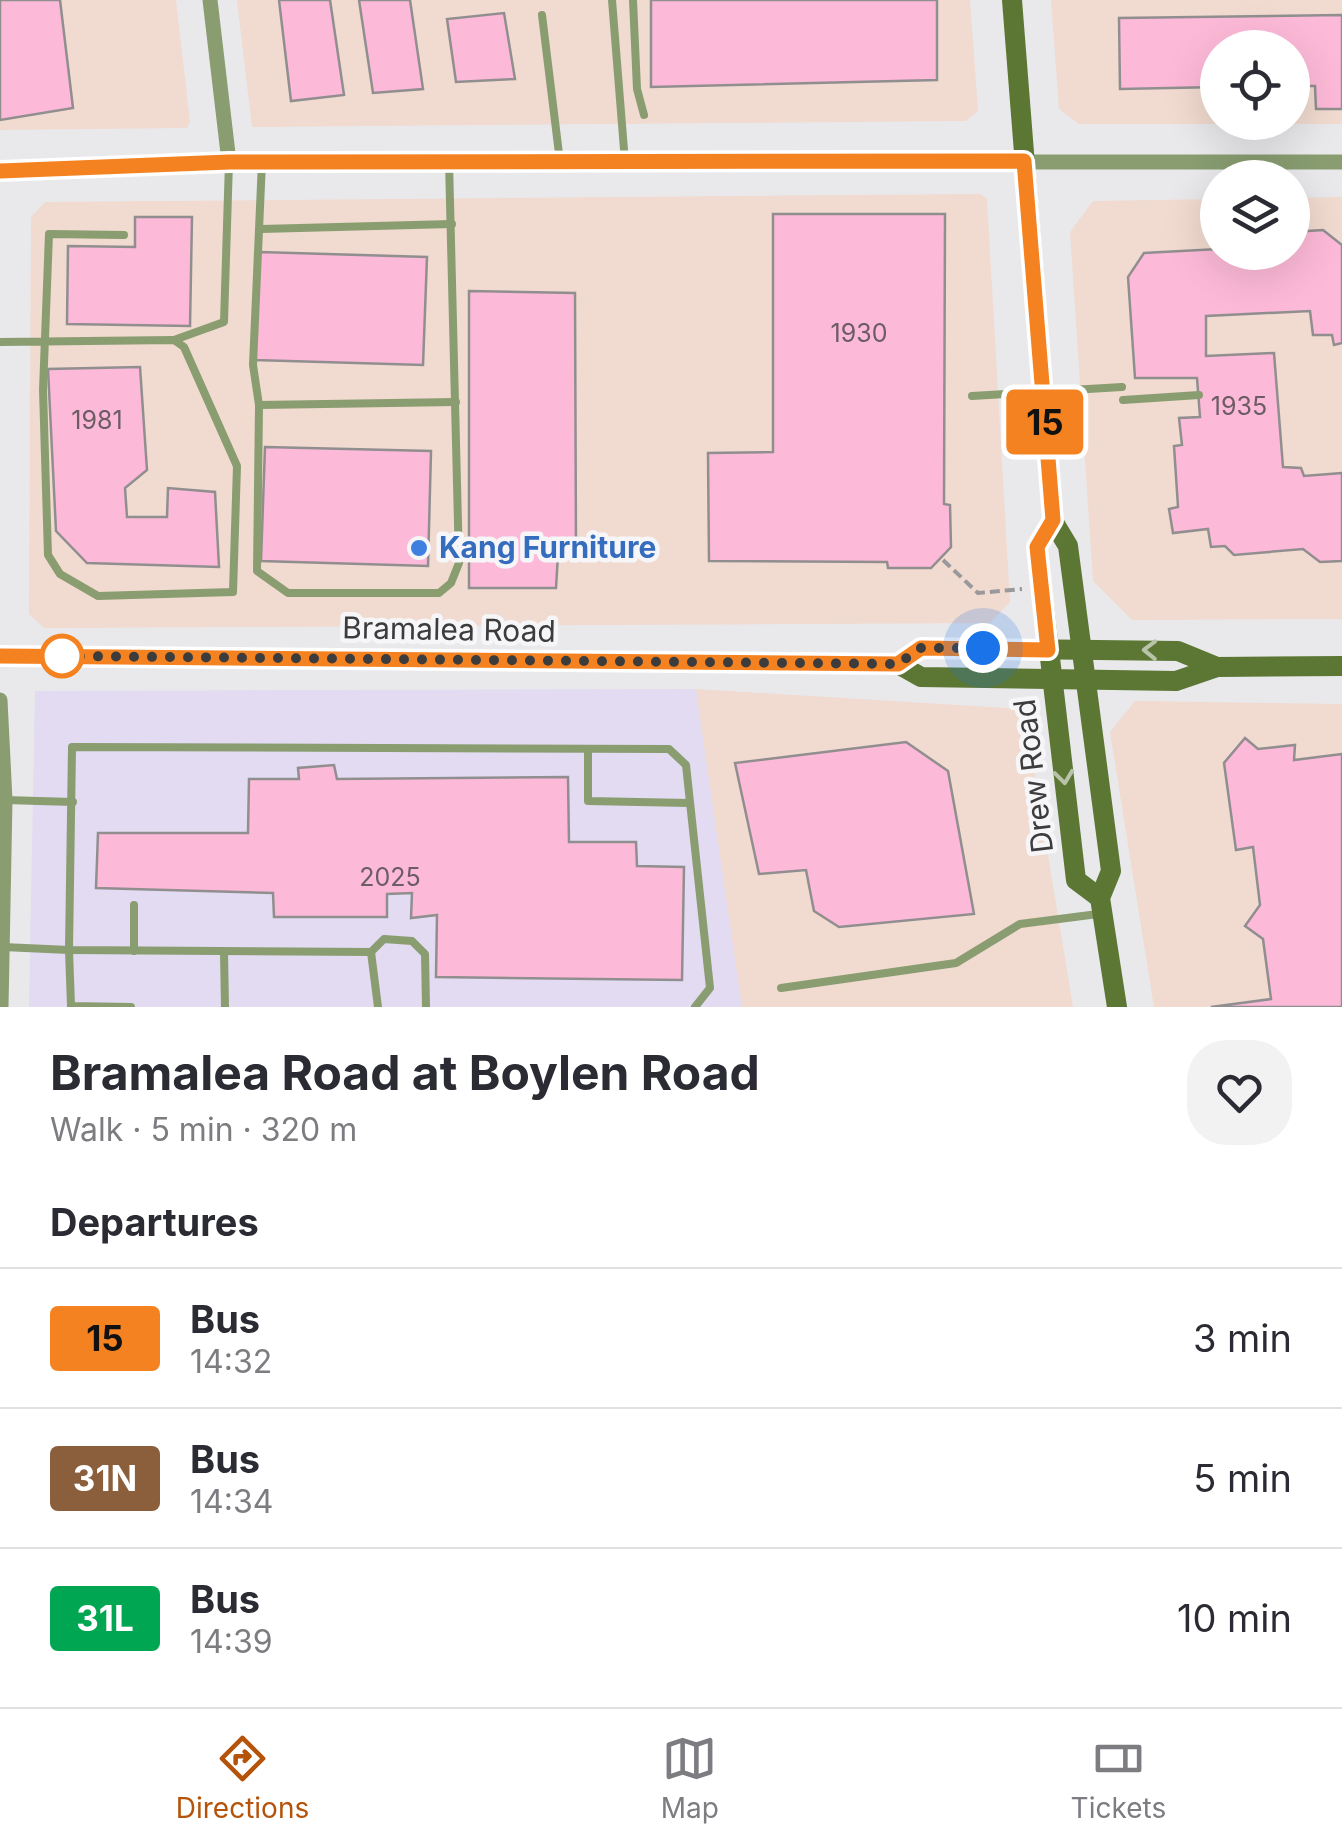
<!DOCTYPE html>
<meta charset="utf-8">
<style>
:root{--surface:#fff;--page:#f2f2f3;--text:#2b2b33;--muted:#7c7c81;--line:#e1e1e2;--accent:#b45309}
body{margin:0;font-family:Inter,sans-serif;background:var(--page);color:var(--text);height:100vh;display:flex;flex-direction:column;font-size:38px;white-space:nowrap}
*{box-sizing:border-box;margin:0}
p{font-size:32px;color:var(--muted)}
.icon{flex:none;width:55px;height:55px;fill:none;stroke:currentColor;stroke-width:2;stroke-linecap:round;stroke-linejoin:round}
.map{position:relative;height:1007px;overflow:hidden}
.details{display:flex;flex-direction:column;background:var(--surface);flex:1}
.details>*{flex:none}
.badge{padding:0 20px;border-radius:8px;font-size:35px;line-height:65px}
.controls{position:absolute;left:1200px;top:30px;display:grid;gap:20px}
.controls a{display:grid;place-items:center;width:110px;height:110px;border-radius:50%;background:var(--surface);box-shadow:0 10px 40px #0002;font-size:50px}
.you{position:absolute;width:50px;height:50px;margin:-25px;border:8px solid #fff;border-radius:50%;background:#1a73e8;box-shadow:0 0 0 15px #1a73e833}
.map>.badge{position:absolute;translate:-50% -50%;box-shadow:0 0 0 5px #fff}
h2{padding:0 50px;font-size:38px;line-height:90px}
.round{display:grid;place-items:center;flex:none;width:105px;height:105px;border-radius:40px;background:var(--page)}
.overview{display:flex;align-items:center;justify-content:space-between;height:170px;padding:0 50px}
h1{font-size:48px;font-weight:700;line-height:75px}
ul{padding:0;list-style:none}
li{display:flex;align-items:center;gap:30px;height:140px;padding:0 50px;border-top:2px solid var(--line)}
li div{flex:1}
li b{display:block;font-size:38px}
li em{font-style:normal}
li .badge{min-width:110px;font-weight:700;text-align:center}
.tab-bar{display:flex;justify-content:space-around;align-items:center;height:140px;border-top:2px solid var(--line);background:var(--surface);font-size:28px;color:var(--muted)}
.tab-bar a{display:grid;justify-items:center;gap:5px}
.tab-bar .active{color:var(--accent)}
.map>svg:first-child{display:block}
</style>
<div class="map">
<svg width="1342" height="1007" viewBox="0 0 1342 1007">
<rect width="100%" height="100%" fill="#e9e9ec"/>
<!-- commercial -->
<path fill="#e2dbf1" d="M696,689l46,318h-713l6,-316z"/>
<!-- industrial -->
<g fill="#f1dacf" fill-rule="evenodd">
<path d="M0,0h176l14,122 -3,6 -187,2z"/>
<path d="M237,0h733l8,111 -12,10 -714,6z"/>
<path d="M1051,0h291v124h-263l-20,-15zM1218,48h74v74h-74z"/>
<path d="M980,194l7,5 23,403 -20,21 -946,5 -15,-14 2,-397 14,-15z"/>
<path d="M1342,197v422l-210,1 -39,-39 -23,-349 23,-31 124,-2 1,53h74l1,-54z"/>
<path d="M696,689l328,20 49,298h-331z"/>
<path d="M1135,701l207,3v303h-188l-44,-275z"/>
</g>
<!-- building -->
<g fill="#fdbad8" stroke="#918e90" stroke-width="2.5">
<path d="M0,0h60l13,108 -73,12z"/>
<path d="M279,0h51l14,95 -53,6z"/>
<path d="M359,0h51l13,89 -50,4z"/>
<path d="M651,0h286v80l-286,7z"/>
<path d="M504,13l11,66 -59,3 -9,-63z"/>
<path d="M1342,15v94h-26l-1,-23h-23v-38h-74v39l-98,2 -1,-71z"/>
<path d="M773,214h172l-1,290 6,1 1,42 -20,21h-43l-1,-6 -178,-1 -1,-108 65,-1z"/>
<path d="M135,217h57l-2,109 -123,-2 1,-78 67,1z"/>
<path d="M1323,230l19,15v98l-8,2 -2,-10h-19l-3,-24 -104,5v40l68,-3 9,114 18,1 3,8 38,-3v88l-22,1 -17,-13 -69,6 -9,-9 -14,1 -3,-18 -35,4 -4,-24 9,-2 -4,-61 8,-1 -3,-27 21,-1 -3,-39h-62l-7,-101 16,-24 74,-4v3h74v-20z"/>
<path d="M259,252l168,5 -4,108 -168,-5z"/>
<path d="M469,291l106,2 1,262 -18,-1 -2,34h-87z"/>
<path d="M140,367l7,103 -22,18 2,29h40l1,-29 47,4 4,75 -132,-4 -31,-32 -8,-162z"/>
<path d="M265,447l166,4 -3,115 -167,-5z"/>
<path d="M1245,738l13,11 37,-4 -1,15 48,-6v253h-131l60,-8 -8,-60 -18,-13 15,-21 -7,-58 -17,3 -12,-87z"/>
<path d="M906,742l42,29 26,143 -135,13 -25,-16 -8,-41 -47,4 -24,-111z"/>
<path d="M334,765l3,14 231,-2 1,65h67l1,24 47,1 -2,113 -246,-3 1,-62 -26,3 1,-25 -25,1v23h-113l-1,-24 -177,-5 2,-55h150l1,-54h50l-1,-11z"/>
</g>
<g fill="none" stroke-linecap="round" stroke-linejoin="round">
<!-- path -->
<path stroke="#99999b" stroke-width="4" stroke-dasharray="10 5" stroke-linecap="butt" d="M943,560l35,33 44,-4"/>
<!-- lane -->
<g stroke="#899d71" stroke-width="8">
<path d="M612,0l13,162"/>
<path d="M633,0l4,89 7,26"/>
<path d="M542,15l18,147"/>
<path d="M262,162l-9,203 6,40 -2,166 31,22h151l12,-10 8,-20 -10,-401"/>
<path d="M261,229l191,-5"/>
<path d="M174,340l50,-18 5,-160"/>
<path d="M0,342l174,-2 10,7 53,119 -4,126 -135,4 -38,-22 -12,-19 -5,-165 6,-156 75,1"/>
<path d="M972,396l150,-9"/>
<path d="M1123,400l76,-5"/>
<path d="M259,405l197,-3"/>
<path d="M588,751v50l101,2"/>
<path d="M5,800l68,2"/>
<path d="M134,905v46"/>
<path d="M3,947l66,3 2,56 60,1"/>
<path d="M224,952l1,55"/>
<path d="M371,952l13,-13 28,2 13,13 1,53"/>
<path d="M781,988l175,-25 64,-39 78,-10"/>
<path d="M378,1007l-7,-55 -302,-2 3,-203 597,2 17,16 24,223 -15,19"/>
</g>
<!-- street -->
<g stroke="#899d71" stroke-width="15">
<path d="M210,0l19,162"/>
<path d="M0,171l229,-9h1113"/>
<path d="M0,700l5,100 -4,207"/>
</g>
<!-- secondary -->
<g stroke="#5c7734" stroke-width="20">
<path d="M1012,0l41,521 15,25 43,325 -11,27 17,109"/>
<path d="M1053,521l-16,26 39,333 24,18"/>
<path d="M0,656l898,8 23,13 255,4 41,-14 125,-1"/>
<path d="M898,664l23,-16 257,3 39,16"/>
</g>
</g>
<!-- one-way arrows -->
<defs><path id="oneway-chevron" d="M-2-3.5L2.5 0L-2 3.5" fill="none" stroke-width="1.6" stroke-linecap="round" stroke-linejoin="round" transform="scale(2.5)"/></defs>
<g stroke="#b8c3aa">
<use href="#oneway-chevron" transform="translate(1150 650) rotate(-179)"/>
<use href="#oneway-chevron" transform="translate(1064 777) rotate(83)"/>
</g>
<g fill="none" stroke-linecap="round" stroke-linejoin="round">
<defs>
<path id="line" d="M0,171l229,-9 795,-1 29,359 -16,27 11,103 -127,-2 -23,16 -898,-8"/>
</defs>
<!-- line casing -->
<use href="#line" stroke="#fff" stroke-width="22"/>
<!-- line -->
<use href="#line" stroke="#f58220" stroke-width="15"/>
<!-- walk -->
<path stroke="#3c3c3d" stroke-width="10" stroke-dasharray="0 18" d="M62,656l836,8 23,-16h62"/>
</g>
<!-- markers -->
<circle fill="#3f7fe0" stroke="#f6f6f9" stroke-width="4" cx="419" cy="548" r="10"/>
<circle fill="#fff" stroke="#f58220" stroke-width="5" cx="62" cy="656" r="20"/>
<g text-anchor="middle" stroke-width="9" stroke-linejoin="round" paint-order="stroke">
<!-- number labels -->
<g font-size="25" fill="#6c5c64">
<text x="859" y="342">1930</text>
<text x="1239" y="415">1935</text>
<text x="97" y="429">1981</text>
<text x="390" y="886">2025</text>
</g>
<!-- shop labels -->
<g font-size="30" font-weight="bold" fill="#366cbe" stroke="#f6f6f9" text-anchor="start">
<text x="439" y="558">Kang Furniture</text>
</g>
<!-- street labels -->
<g font-size="30" fill="#3c3c3d" stroke="#f6f6f9">
<text transform="translate(449 630) rotate(1)" y="10">Bramalea Road</text>
<text transform="translate(1034 776) rotate(-97)" y="10">Drew Road</text>
</g>
</g>
</svg>
<div class="controls">
<a><svg class="icon" aria-label="locate" viewBox="0 0 24 24"><circle cx="12" cy="12" r="6"/><path d="M12 2v4M12 18v4M2 12h4M18 12h4"/></svg></a>
<a><svg class="icon" aria-label="layers" viewBox="0 0 24 24"><path d="M12 4l9 5-9 5-9-5zM3 14l9 5 9-5"/></svg></a>
</div>
<div class="you" style="left:983px;top:648px"></div>
<b class="badge" style="left:1045px;top:422px;background:#f58220;color:#111">15</b>
</div>
<section class="details">
<div class="overview"><div><h1>Bramalea Road at Boylen Road</h1><p>Walk · 5 min · 320 m</p></div><a class="round"><svg class="icon" aria-label="heart" viewBox="0 0 24 24"><path d="M12 20l-8-8c-3-5 5-10 8-4 3-6 11-1 8 4z"/></svg></a></div>
<h2>Departures</h2>
<ul>
<li><span class="badge" style="background:#f58220;color:#111">15</span><div><b>Bus</b><p>14:32</p></div><em>3 min</em></li>
<li><span class="badge" style="background:#8b5e3c;color:#fff">31N</span><div><b>Bus</b><p>14:34</p></div><em>5 min</em></li>
<li><span class="badge" style="background:#00a651;color:#fff">31L</span><div><b>Bus</b><p>14:39</p></div><em>10 min</em></li>
</ul>
</section>
<nav class="tab-bar">
<a class="active"><svg class="icon" aria-label="directions" viewBox="0 0 24 24"><path d="M12 3l9 9-9 9-9-9zM9 14v-3h6M13 9l2 2-2 2"/></svg>Directions</a>
<a><svg class="icon" aria-label="map" viewBox="0 0 24 24"><path d="M3 6l6-2 6 2 6-2v14l-6 2-6-2-6 2zM9 4v14M15 6v14"/></svg>Map</a>
<a><svg class="icon" aria-label="tickets" viewBox="0 0 24 24"><path d="M3 7h18v10H3zM15 7v10"/></svg>Tickets</a>
</nav>
